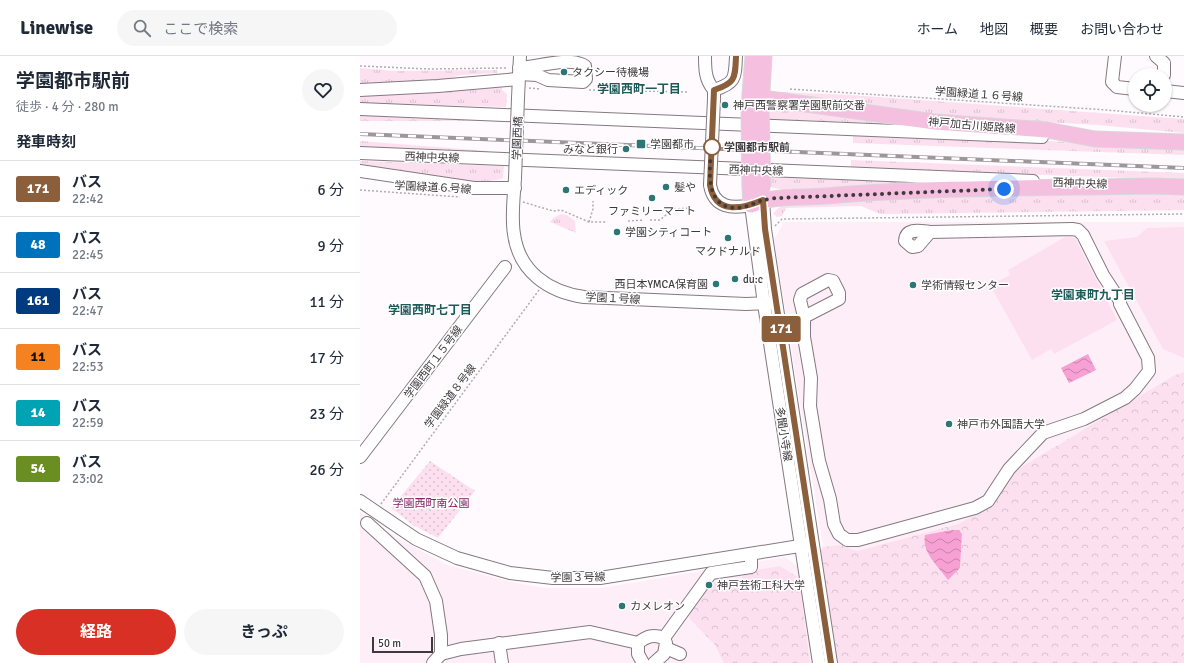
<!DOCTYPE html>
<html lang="ja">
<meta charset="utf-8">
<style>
:root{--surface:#fff;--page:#f6f6f7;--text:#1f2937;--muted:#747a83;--line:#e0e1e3;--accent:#d93025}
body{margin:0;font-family:Signika,"Noto Sans JP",sans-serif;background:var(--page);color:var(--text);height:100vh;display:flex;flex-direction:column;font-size:15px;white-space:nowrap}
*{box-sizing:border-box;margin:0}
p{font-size:13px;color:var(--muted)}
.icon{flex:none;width:22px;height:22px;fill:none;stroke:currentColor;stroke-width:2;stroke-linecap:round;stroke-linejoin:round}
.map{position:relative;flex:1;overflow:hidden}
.drawer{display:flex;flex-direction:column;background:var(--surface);width:360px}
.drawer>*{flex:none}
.badge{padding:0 8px;border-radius:3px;font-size:14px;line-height:26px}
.fabs{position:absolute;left:768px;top:12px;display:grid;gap:8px}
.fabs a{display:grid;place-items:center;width:44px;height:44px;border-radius:50%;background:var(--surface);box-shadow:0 1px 3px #0004;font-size:20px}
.scale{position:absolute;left:12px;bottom:10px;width:61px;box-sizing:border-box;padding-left:4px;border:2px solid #3e393c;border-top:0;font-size:11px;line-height:14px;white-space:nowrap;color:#3e393c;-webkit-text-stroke:3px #fff;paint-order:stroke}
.you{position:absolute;width:20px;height:20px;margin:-10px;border:3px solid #fff;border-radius:50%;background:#1a73e8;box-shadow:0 0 0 6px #1a73e833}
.map>.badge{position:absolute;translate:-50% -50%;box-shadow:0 0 0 2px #fff}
h2{padding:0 16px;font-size:15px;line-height:36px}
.round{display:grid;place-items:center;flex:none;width:42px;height:42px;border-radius:21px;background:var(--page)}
.head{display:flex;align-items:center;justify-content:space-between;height:68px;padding:0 16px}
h1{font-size:19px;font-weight:700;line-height:30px}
.primary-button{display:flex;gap:8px;margin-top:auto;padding:8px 16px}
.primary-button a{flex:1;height:46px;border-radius:24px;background:var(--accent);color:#fff;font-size:16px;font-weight:700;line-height:46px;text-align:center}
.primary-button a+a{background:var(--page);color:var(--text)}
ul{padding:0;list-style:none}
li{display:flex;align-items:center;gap:12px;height:56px;padding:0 16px;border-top:1px solid var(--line)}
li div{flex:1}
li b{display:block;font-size:15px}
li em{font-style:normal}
li .badge{min-width:44px;font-weight:700;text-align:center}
header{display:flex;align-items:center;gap:24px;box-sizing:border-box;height:56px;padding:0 20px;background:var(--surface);border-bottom:1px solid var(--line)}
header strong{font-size:19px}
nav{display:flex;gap:22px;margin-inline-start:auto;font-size:14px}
.search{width:280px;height:36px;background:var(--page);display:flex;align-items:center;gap:10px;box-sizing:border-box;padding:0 14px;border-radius:22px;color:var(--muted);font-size:15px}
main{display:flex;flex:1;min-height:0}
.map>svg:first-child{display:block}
</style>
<header>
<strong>Linewise</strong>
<div class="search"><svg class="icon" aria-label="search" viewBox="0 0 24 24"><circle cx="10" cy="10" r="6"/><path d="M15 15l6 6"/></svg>ここで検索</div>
<nav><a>ホーム</a><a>地図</a><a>概要</a><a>お問い合わせ</a></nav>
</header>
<main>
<section class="drawer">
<div class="head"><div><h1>学園都市駅前</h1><p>徒歩 · 4 分 · 280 m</p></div><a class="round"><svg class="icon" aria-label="heart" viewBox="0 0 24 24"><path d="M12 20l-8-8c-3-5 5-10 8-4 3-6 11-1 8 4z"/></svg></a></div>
<h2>発車時刻</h2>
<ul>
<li><span class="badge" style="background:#8b5e3c;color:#fff">171</span><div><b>バス</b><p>22:42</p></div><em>6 分</em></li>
<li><span class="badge" style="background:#0072bc;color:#fff">48</span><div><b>バス</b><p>22:45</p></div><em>9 分</em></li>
<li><span class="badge" style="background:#003b80;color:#fff">161</span><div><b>バス</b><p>22:47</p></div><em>11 分</em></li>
<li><span class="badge" style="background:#f58220;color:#111">11</span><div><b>バス</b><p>22:53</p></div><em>17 分</em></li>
<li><span class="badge" style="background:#00a3b4;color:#fff">14</span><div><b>バス</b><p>22:59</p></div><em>23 分</em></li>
<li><span class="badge" style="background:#6b8e23;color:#fff">54</span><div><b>バス</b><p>23:02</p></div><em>26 分</em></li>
</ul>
<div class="primary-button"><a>経路</a><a>きっぷ</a></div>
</section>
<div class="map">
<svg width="824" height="607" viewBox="0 0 824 607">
<defs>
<pattern id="grass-tufts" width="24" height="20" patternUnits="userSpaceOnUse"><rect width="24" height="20" fill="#fce0ef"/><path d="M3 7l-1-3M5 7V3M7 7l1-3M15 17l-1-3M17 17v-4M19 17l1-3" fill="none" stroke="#d9c1ce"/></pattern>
<pattern id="forest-crowns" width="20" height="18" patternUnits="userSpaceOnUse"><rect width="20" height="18" fill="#fce0ef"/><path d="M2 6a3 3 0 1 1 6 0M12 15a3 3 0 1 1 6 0" fill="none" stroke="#d9c1ce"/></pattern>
<pattern id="park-dots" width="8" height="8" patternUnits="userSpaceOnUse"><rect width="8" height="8" fill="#fce0ef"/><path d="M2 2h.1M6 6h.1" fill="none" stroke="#d9c1ce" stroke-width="1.8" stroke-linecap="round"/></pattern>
<pattern id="water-waves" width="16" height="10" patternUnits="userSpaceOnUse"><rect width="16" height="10" fill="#f7a0d3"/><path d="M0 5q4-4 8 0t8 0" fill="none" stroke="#c983ac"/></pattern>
</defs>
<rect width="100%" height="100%" fill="#fffafd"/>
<!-- built -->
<g fill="#feeef7">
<path d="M424,166h400v150l-9,3 -190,134 -27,15 -101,27 -17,-6 -17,2 -49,-307z"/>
<path d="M0,456l37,26 50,27 68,18 30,5h56l184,-31 17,13 11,93h-453z"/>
</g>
<!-- grass -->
<g fill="url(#grass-tufts)">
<path d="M0,12l35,3 102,-1v3l-36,2 -25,7 -76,3z"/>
<path d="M142,29v5l5,4 -1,13 -146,-4v-9z"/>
<path d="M419,36l71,3 334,24v14l-86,-8 -128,-7 -191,-22z"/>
<path d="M417,51l128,17 -136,-5v-10z"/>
<path d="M0,58l135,6v1h-135z"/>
<path d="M493,78l331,12v9l-331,-12z"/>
<path d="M0,85l128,10v2l-128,-5z"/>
<path d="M491,104l333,13v7l-333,-12z"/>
<path d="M0,105l144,5 -1,12c-29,11 -109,-6 -143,-11z"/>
<path d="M410,119l129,7 -8,6 -105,3 -15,-4z"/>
<path d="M735,135l89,4v15l-304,4 -19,-8 -75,2 -4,8 -5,1 -4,-3c4,-6 9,-7 12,-13z"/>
<path d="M201,158l6,1 8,6 1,12 -26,-11 3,-4z"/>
</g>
<!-- forest -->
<g fill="url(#forest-crowns)" fill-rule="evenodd">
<path d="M824,316v291h-347l-18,-110 4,-6 17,-2 17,6 101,-27 27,-15 28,-37 162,-97zM599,474l3,4 -2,34 -12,11c-10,-13 -27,-27 -23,-44z"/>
<path d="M420,510l19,12 11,85h-86l-9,-18 -25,-26c-2,-15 13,-27 23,-36l27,-2 5,-9z"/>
</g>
<!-- park -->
<path fill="url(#park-dots)" d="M70,405l45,30 -37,47 -25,-13 -22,-17z"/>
<!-- pitch -->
<g fill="#fce0ef">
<path d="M824,171v131l-21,-9 -59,-108 33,-4 10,-9z"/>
<path d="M705,181l10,1 42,82 -63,34 -3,-5 -19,11 -42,-75 20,-10 -2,-5z"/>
</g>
<!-- water -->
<g fill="url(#water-waves)">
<path d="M728,298l8,16 -27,13 -8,-15z"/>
<path d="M592,474h7l3,4 -2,34 -12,12c-10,-14 -27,-28 -23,-45z"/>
</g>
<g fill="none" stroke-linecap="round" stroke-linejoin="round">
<defs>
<g id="minor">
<path d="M345,0c0,13 0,24 9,34v8"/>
<path d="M755,0l-3,26 5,5 18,2"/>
<path d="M796,0l8,7v12"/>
<path d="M159,18l18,1 11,5 35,2 3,-3 -1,-13c-15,-10 -48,1 -66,2"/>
<path d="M0,34l78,-4 80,-7"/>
<path d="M354,34c22,-7 21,-12 22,-34"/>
<path d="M805,35l19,2"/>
<path d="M158,42l2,-42"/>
<path d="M0,53l682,28"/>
<path d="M0,97l673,28"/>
<path d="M0,115l114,17h41"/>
<path d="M155,122c-1,18 -4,38 -1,56 5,38 35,58 70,63l162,7 25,-1"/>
<path d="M350,129c4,23 22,24 41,20l13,99 55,359"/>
<path d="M403,144l2,29 66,434"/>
<path d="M444,261l-4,-17 2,-6 26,-14 5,1 6,12v6l-35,18v20l7,41 -1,28 9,55 11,38 4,25 5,10 8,6h11l117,-32 13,-7 21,-32 34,-36 41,-14 41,-21 10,-9 14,-18 -1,-13 -28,-54v-3l-17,-26 -20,-40 -5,-5 -6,-1 -142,3c-9,-1 -24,-5 -25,9l7,6 6,-1 12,-14"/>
<path d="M0,401l145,-190"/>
<path d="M0,445l56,38 41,19 53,15 43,5h47l212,-34"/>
<path d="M7,467l58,53 11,25 5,34v19l20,-5 129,-17 48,11"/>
<path d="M304,582l47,-65 40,-6v-12"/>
<path d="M139,587l3,20"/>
<path d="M306,592l14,6"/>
<path d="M73,607l8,-9"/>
<path d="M283,607l-5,-9v-11c9,-7 15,-9 26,-5"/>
<path d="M294,607l10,-9 2,-11 -2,-5"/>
</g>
<g id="major">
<path d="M402,42l173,24 112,8 48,9 89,3"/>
<path d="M389,52l4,-52"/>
<path d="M401,53l3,-53"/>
<path d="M390,131l1,18c24,-10 49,-7 75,-9 108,-9 218,-8 326,-10l32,1"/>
</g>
</defs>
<!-- minor casing -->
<use href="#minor" stroke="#84797f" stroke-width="14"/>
<!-- major casing -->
<use href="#major" stroke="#d8d7d8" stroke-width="17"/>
<!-- path -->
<g stroke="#b1acaf" stroke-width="1.5" stroke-dasharray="2 2" stroke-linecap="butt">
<path d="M0,10l70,3 76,-1"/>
<path d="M169,32l12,1"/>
<path d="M430,33l317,21 77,7"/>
<path d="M229,34l100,2"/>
<path d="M0,134l100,7"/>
<path d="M163,146l30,9 8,-1 28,12h17"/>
<path d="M290,164h10l13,-11 18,-1"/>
<path d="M268,165l16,-1"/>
<path d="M229,166l4,-13v-8"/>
<path d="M415,170l7,-7 402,-5"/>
<path d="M21,448l158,-214"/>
</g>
<!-- minor -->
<use href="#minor" stroke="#fff" stroke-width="12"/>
<!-- major -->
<use href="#major" stroke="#f5bfdf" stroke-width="15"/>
<defs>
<path id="rail" d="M0,78l824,34"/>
</defs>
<!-- rail casing -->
<use href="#rail" stroke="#9c979a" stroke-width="4"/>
<!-- rail -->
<use href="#rail" stroke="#fff" stroke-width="2.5" stroke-dasharray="8" stroke-linecap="butt"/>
<defs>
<g id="minor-bridge">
<path d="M155,122l3,-80"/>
<path d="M350,129l4,-86"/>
</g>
<g id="major-bridge">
<path d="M389,52l1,79"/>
<path d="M401,53l2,78"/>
</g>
</defs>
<!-- minor-bridge casing -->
<use href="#minor-bridge" stroke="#84797f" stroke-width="14" stroke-linecap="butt"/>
<!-- major-bridge casing -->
<use href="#major-bridge" stroke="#d8d7d8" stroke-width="17" stroke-linecap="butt"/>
<!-- minor-bridge -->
<use href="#minor-bridge" stroke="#fff" stroke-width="12"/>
<!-- major-bridge -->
<use href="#major-bridge" stroke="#f5bfdf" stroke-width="15"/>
</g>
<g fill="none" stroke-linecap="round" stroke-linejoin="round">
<defs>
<path id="line" d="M376,0c-1,22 0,27 -22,34l-4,95c5,30 32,24 53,15l2,29 66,434"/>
</defs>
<!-- line casing -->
<use href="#line" stroke="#fff" stroke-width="9"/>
<!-- line -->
<use href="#line" stroke="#8b5e3c" stroke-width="6"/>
<!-- walk -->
<path stroke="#3e393c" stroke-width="4" stroke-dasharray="0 7.2" d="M352,91c-3,20 -8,62 25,61 9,0 18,-6 27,-8 4,-1 10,-2 15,-2l225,-9"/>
</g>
<!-- markers -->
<g fill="#2c7675" stroke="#fff" stroke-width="1.5">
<circle cx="204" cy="16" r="4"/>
<circle cx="365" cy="49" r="4"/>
<rect x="276" y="83" width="10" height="10" rx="2"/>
<circle cx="266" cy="93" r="4"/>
<circle cx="306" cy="131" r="4"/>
<circle cx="206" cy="134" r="4"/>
<circle cx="292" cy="142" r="4"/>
<circle cx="257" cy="176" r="4"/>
<circle cx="368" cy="182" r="4"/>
<circle cx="375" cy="223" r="4"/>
<circle cx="356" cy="228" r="4"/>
<circle cx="553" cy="229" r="4"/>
<circle cx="589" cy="368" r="4"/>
<circle cx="349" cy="529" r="4"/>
<circle cx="262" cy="550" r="4"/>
</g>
<circle fill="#fff" stroke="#8b5e3c" stroke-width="2" cx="352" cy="91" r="8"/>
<g text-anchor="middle" stroke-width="3" stroke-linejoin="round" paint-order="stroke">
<!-- poi labels -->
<g font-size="11" fill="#3e393c" stroke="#fff" text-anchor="start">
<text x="212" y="20">タクシー待機場</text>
<text x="373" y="53">神戸西警察署学園駅前交番</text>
<text x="290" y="92">学園都市</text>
<text x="258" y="97" text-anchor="end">みなと銀行</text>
<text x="314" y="135">髪や</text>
<text x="214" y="138">エディック</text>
<text x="292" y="159" text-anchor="middle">ファミリーマート</text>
<text x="265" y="180">学園シティコート</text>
<text x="368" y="199" text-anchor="middle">マクドナルド</text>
<text x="383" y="227">du:c</text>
<text x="348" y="232" text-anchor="end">西日本YMCA保育園</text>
<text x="561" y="233">学術情報センター</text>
<text x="597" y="372">神戸市外国語大学</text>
<text x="357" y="533">神戸芸術工科大学</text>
<text x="270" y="554">カメレオン</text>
</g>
<!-- street labels -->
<g font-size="11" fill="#3e393c" stroke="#fff">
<text transform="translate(619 38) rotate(4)" y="4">学園緑道１６号線</text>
<text transform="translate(612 69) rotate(5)" y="4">神戸加古川姫路線</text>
<text transform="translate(157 82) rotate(-88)" y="4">学園西橋</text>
<text transform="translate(72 101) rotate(2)" y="4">西神中央線</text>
<text transform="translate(396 114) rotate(2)" y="4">西神中央線</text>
<text transform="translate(720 127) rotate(2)" y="4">西神中央線</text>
<text transform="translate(73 131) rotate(3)" y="4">学園緑道６号線</text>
<text transform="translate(253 242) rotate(3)" y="4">学園１号線</text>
<text transform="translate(73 306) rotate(-53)" y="4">学園西町１５号線</text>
<text transform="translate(90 340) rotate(-53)" y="4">学園緑道８号線</text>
<text transform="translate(424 378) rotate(81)" y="4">多聞小寺線</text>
<text transform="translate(218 521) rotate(-1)" y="4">学園３号線</text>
</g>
<!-- stop labels -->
<g font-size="11" font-weight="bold" fill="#3e393c" stroke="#fff" text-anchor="start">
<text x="364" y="95">学園都市駅前</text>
</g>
<!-- park labels -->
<g font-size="11" fill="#862265" stroke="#fff">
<text x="71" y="451">学園西町南公園</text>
</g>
<!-- neighbourhood labels -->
<g font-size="12" font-weight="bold" fill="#1f5a5a" stroke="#fff">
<text x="279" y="37">学園西町一丁目</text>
<text x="733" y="243">学園東町九丁目</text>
<text x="70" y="258">学園西町七丁目</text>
</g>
</g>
</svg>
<div class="fabs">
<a><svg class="icon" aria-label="locate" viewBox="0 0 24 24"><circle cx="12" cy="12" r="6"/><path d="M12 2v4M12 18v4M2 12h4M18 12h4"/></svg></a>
</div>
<div class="scale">50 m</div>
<div class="you" style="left:644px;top:133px"></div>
<b class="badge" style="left:421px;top:273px;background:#8b5e3c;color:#fff">171</b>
</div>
</main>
